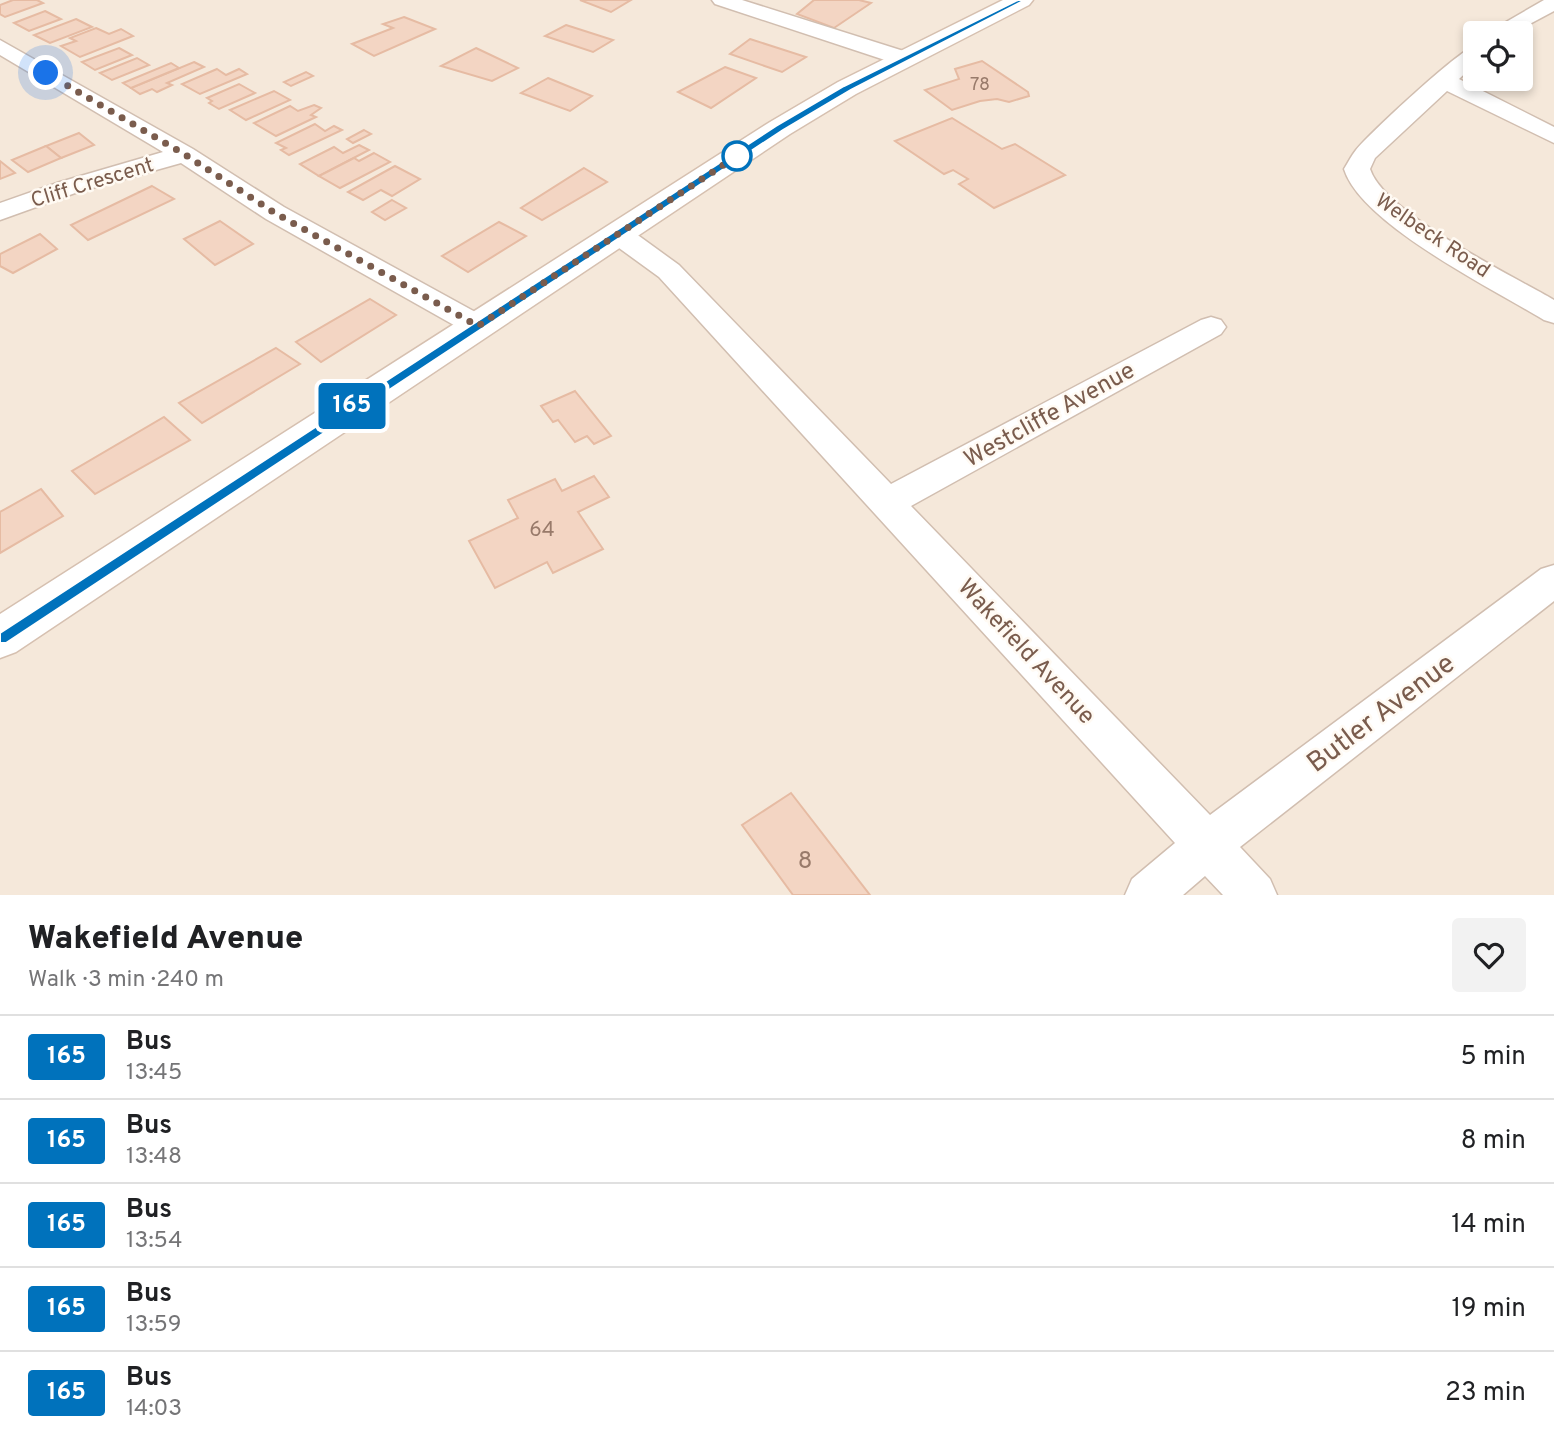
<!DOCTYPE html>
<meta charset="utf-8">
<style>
:root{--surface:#fff;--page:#f2f2f2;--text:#202124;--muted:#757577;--line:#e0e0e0}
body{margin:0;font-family:Overpass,sans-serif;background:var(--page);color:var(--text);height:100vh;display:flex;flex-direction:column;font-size:26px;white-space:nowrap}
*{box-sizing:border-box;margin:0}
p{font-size:23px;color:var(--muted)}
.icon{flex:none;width:38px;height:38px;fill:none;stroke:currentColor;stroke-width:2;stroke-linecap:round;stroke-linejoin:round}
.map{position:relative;height:895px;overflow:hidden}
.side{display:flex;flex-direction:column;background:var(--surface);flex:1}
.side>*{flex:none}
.badge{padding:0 14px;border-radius:5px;font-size:24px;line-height:46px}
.tools{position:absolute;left:1463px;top:21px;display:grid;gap:14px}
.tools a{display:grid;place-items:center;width:70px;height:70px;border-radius:7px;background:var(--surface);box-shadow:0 4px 10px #0003;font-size:35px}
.you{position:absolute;width:35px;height:35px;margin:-18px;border:5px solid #fff;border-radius:50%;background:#1a73e8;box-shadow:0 0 0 10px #1a73e833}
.map>.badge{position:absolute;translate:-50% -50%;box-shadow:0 0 0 4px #fff}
.round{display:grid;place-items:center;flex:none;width:74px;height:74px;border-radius:7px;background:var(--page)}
.overview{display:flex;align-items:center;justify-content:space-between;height:119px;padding:0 28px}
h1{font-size:33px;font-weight:800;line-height:52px}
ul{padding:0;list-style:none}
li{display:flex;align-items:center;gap:21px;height:84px;padding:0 28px;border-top:2px solid var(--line)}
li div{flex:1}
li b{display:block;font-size:26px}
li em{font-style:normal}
li .badge{min-width:77px;font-weight:700;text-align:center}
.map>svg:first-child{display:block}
</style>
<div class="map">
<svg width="1554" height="895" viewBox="0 0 1554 895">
<rect width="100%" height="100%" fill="#fdf6ec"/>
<!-- residential -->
<path fill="#f5e8da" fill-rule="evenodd" d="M0,0h1554v895h-1554zM1475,33h46v46h-46z"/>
<!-- building -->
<g fill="#f3d5c3" stroke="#e6bba3" stroke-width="2">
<path d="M13,0h24l6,3 -38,14 -5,-3v-9z"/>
<path d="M580,0h51l-20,12z"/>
<path d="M814,0h45l12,3 -37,25 -37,-14z"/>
<path d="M45,11l16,8 -32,12 -15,-8z"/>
<path d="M404,17l31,12 -61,27 -22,-12 41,-16 -10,-4z"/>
<path d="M76,19l16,8 -42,16 -16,-8z"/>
<path d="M566,25l47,15 -20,12 -48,-16z"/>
<path d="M96,28l13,6 12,-5 12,7 -53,21 -19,-11 15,-5 -6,-3z"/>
<path d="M750,39l56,18 -24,15 -52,-18z"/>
<path d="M119,48l13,7 -37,15 -13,-8z"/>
<path d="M476,48l42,20 -26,13 -51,-15z"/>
<path d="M137,58l12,7 -37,15 -12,-7z"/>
<path d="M982,61l46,31 1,4 -20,6 -12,-3 -17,2 -28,9 -27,-20 34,-11 -4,-10z"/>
<path d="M194,62l10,5 -37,16 5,2 -15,7 -5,-3 -12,5 -9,-6z"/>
<path d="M171,63l8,5 -48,20 -8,-5z"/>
<path d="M725,67l31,11 -45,30 -33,-16z"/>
<path d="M217,69l9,6 13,-6 8,5 -47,20 -18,-10z"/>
<path d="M306,72l7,4 -22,10 -7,-4z"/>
<path d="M548,78l44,18 -22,15 -49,-18z"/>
<path d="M239,84l16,9 -36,16 -10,-6 3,-2 -5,-3z"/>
<path d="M274,91l16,9 -44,20 -16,-10z"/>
<path d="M314,105l7,3 -10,7 5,2 -40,19 -22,-13 36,-17 8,5z"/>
<path d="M952,118l50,31 13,-5 50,31 -71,33 -35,-24 9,-5 -15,-9 -9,4 -49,-33z"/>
<path d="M315,124l10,7 9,-5 8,4 -53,25 -8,-5 5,-2 -10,-5z"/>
<path d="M364,130l7,4 -18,9 -6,-4z"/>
<path d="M79,133l15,12 -33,13 -15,-12z"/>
<path d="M359,145l10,5 -50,26 -19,-12 34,-17 9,6z"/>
<path d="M46,146l15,12 -33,14 -16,-12z"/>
<path d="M374,153l16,9 -50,26 -21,-12 35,-18 5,3z"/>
<path d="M0,161l15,12 -15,6z"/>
<path d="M395,166l25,13 -28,17 -11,-6 -18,10 -15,-8z"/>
<path d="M584,168l23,14 -65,38 -21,-12z"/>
<path d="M152,186l22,13 -86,41 -17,-15z"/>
<path d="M392,200l14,8 -21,12 -13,-8z"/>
<path d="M220,221l33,23 -38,21 -31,-26z"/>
<path d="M499,222l27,14 -58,36 -26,-16z"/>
<path d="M40,234l17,15 -44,24 -13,-7v-12z"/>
<path d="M370,299l26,16 -75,47 -25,-20z"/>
<path d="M276,348l24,16 -98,59 -23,-20z"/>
<path d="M575,391l36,45 -17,8 -7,-8 -12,6 -17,-22 -5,2 -12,-16z"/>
<path d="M164,417l26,23 -95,54 -23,-23z"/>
<path d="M594,476l15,21 -31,15 25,37 -50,24 -6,-11 -52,26 -26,-47 49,-23 -10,-18 47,-21 7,12z"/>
<path d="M41,489l22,27 -63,37v-41z"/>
<path d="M791,793l79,102h-77l-51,-70z"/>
</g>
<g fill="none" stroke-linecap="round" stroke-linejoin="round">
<defs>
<g id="street">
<path d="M712,0h30l171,54 3,5 -3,5h-16l-182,-60z"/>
<path d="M1544,0h10v11l-41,22h-26z"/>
<path d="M0,40l193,109 91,58 204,112 5,7 -5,7 -10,3 -10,-3 -202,-114 -85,-56 -103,29 -78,28v-17l60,-21 103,-30 -163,-97z"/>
<path d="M1475,46v18l-16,15 95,48v16l-107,-52 -72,67 -5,11c14,44 141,106 184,131v23l-10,-3c-51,-31 -183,-96 -200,-151 4,-6 7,-13 12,-19 14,-17 103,-100 119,-104z"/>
<path d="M618,226l10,2 51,37 212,219 310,-164 10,-3 10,3 5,7 -5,7 -310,172 299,309 331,-246 13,-4v36l-314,246 30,32 7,16h-54l-18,-19 -22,19h-58l7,-16 43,-36 -516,-566 -51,-37 -3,-6 3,-6z"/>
</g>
<path id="secondary" d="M1003,0h30l-4,5 -173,89 -66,40 -774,518 -16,6v-44l770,-492 68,-40z"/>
</defs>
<!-- street casing -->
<use href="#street" stroke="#d1beb0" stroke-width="3"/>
<!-- secondary casing -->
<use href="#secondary" stroke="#d6c0b0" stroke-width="3"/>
<!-- street -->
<use href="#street" fill="#fff" fill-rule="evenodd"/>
<!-- secondary -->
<use href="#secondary" fill="#fff" fill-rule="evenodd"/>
</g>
<!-- line -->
<path fill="#0072bc" stroke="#fff" stroke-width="2" d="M1018,0h7l-174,90 -68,40 -777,513h-6v-10l776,-507 68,-40z"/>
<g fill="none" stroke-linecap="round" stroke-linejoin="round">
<!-- walk -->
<path stroke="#7a5c4d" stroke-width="7" stroke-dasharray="0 12.6" d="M46,73l138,81 91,59 203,113 259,-170"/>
</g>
<!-- markers -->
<circle fill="#fff" stroke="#0072bc" stroke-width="3.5" cx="737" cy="156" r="14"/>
<g text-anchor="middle" stroke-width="5" stroke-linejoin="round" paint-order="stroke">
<!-- far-number labels -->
<g font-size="18" fill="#987a6a">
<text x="980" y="90">78</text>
</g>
<!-- far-street labels -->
<g font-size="21" fill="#7a5c4d" stroke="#fffaf3">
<text transform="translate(92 182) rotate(-17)" y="7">Cliff Crescent</text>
<text transform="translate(1433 235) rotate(34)" y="7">Welbeck Road</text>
</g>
<!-- number labels -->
<g font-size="21" fill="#987a6a">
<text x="542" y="536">64</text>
</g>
<!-- street labels -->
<g font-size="24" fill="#7a5c4d" stroke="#fffaf3">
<text transform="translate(1049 414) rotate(-29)" y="8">Westcliffe Avenue</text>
<text transform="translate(1027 651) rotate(47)" y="8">Wakefield Avenue</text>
</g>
<!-- near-number labels -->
<g font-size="24" fill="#987a6a">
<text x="805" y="868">8</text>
</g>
<!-- near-street labels -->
<g font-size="28" fill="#7a5c4d" stroke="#fffaf3">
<text transform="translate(1380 712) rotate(-37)" y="10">Butler Avenue</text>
</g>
</g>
</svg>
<div class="tools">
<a><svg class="icon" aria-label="locate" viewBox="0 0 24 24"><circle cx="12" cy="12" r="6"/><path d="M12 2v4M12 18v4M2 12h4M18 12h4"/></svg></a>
</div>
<div class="you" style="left:46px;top:73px"></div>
<b class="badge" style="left:352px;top:406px;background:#0072bc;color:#fff">165</b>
</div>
<section class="side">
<div class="overview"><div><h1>Wakefield Avenue</h1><p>Walk · 3 min · 240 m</p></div><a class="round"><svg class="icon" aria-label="heart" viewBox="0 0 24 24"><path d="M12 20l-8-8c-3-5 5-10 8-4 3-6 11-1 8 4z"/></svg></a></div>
<ul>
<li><span class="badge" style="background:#0072bc;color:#fff">165</span><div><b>Bus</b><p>13:45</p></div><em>5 min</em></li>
<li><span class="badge" style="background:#0072bc;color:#fff">165</span><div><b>Bus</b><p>13:48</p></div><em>8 min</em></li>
<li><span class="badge" style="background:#0072bc;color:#fff">165</span><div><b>Bus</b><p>13:54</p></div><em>14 min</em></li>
<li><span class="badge" style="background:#0072bc;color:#fff">165</span><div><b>Bus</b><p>13:59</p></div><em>19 min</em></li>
<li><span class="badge" style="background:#0072bc;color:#fff">165</span><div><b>Bus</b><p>14:03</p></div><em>23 min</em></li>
</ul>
</section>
